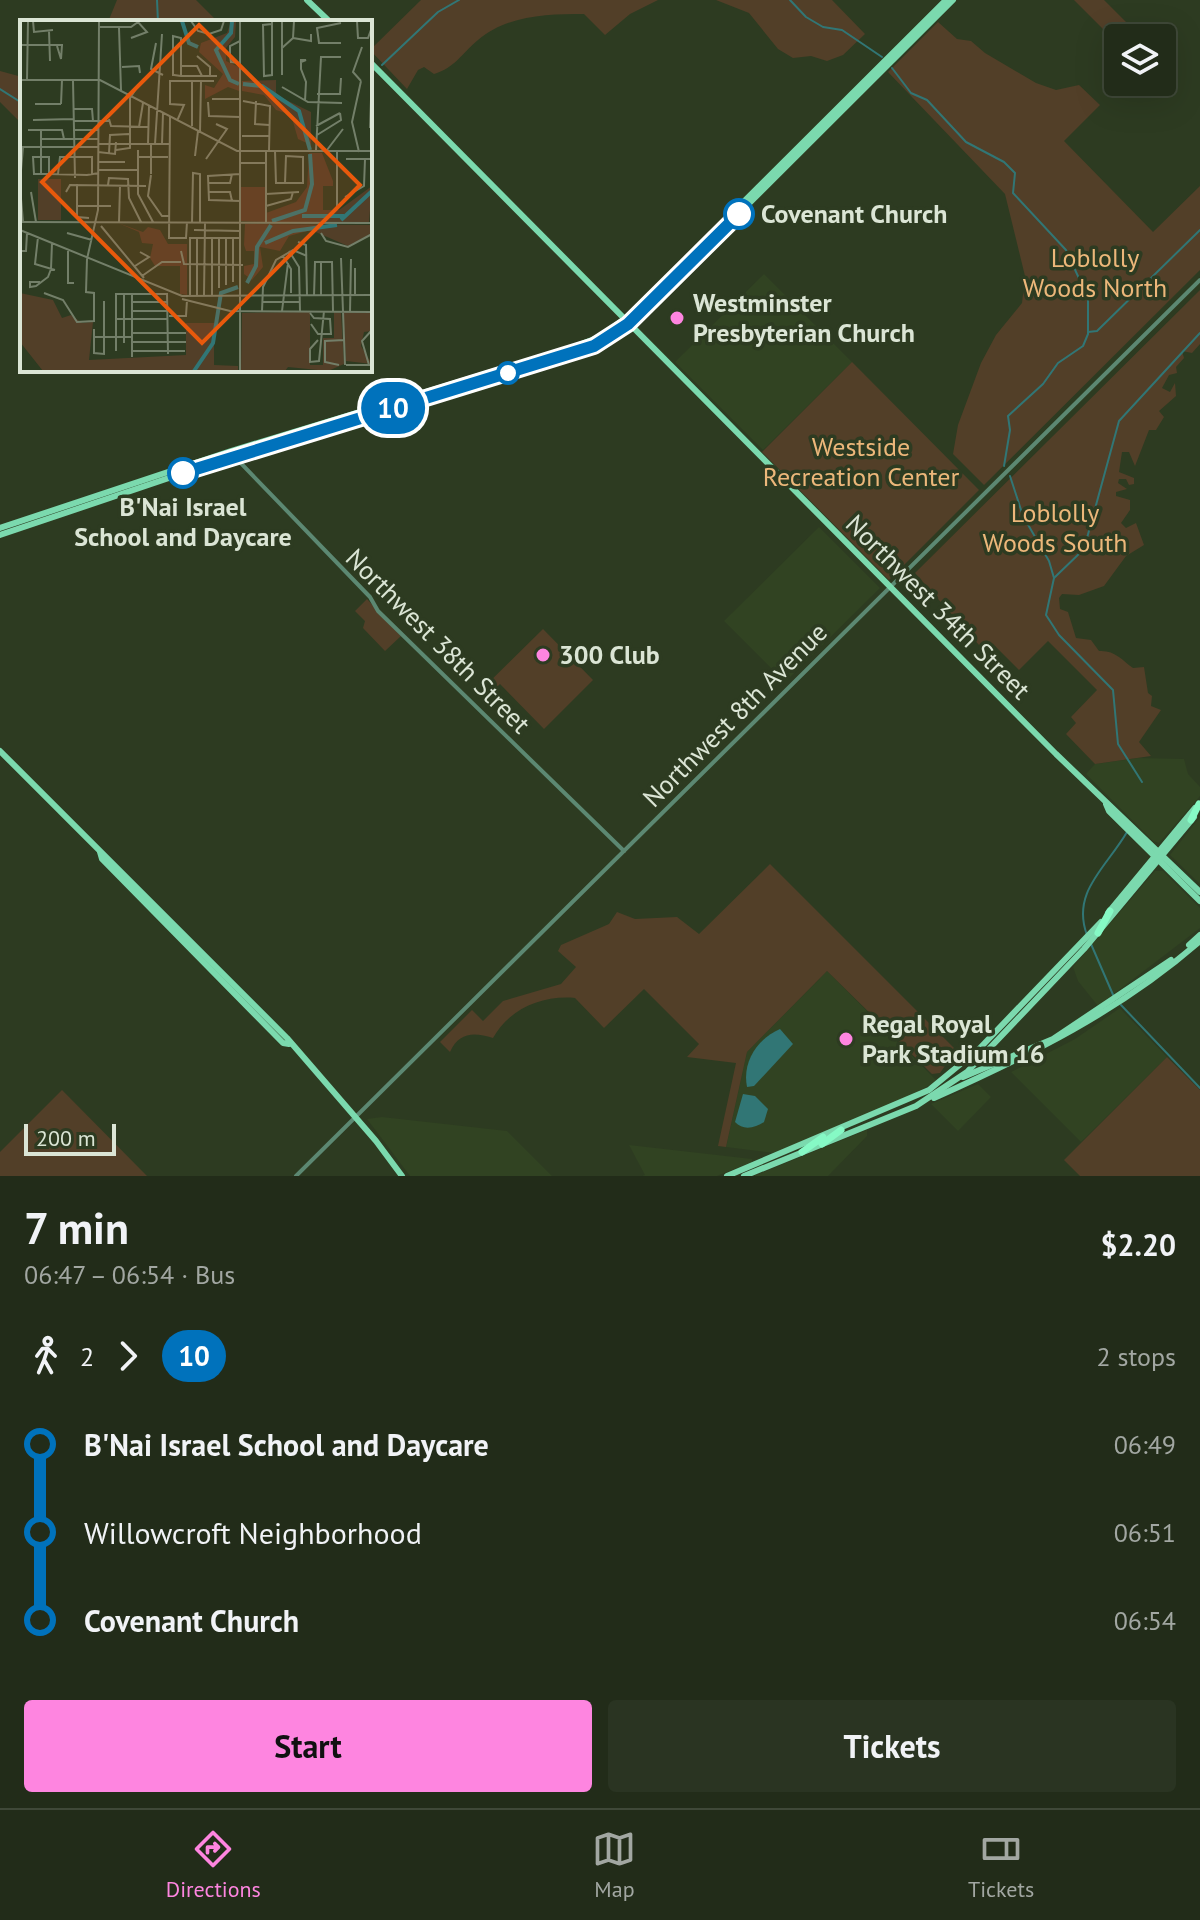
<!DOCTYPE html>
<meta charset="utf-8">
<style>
:root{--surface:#222c19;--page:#2a3422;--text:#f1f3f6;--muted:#a2a7a2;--line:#3f4838;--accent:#fe85e0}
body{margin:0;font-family:"PT Sans",sans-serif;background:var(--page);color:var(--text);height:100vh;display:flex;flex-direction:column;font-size:30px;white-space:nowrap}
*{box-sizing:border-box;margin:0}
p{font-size:26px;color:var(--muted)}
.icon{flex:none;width:44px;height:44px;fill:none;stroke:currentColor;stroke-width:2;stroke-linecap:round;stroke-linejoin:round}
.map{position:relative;height:1176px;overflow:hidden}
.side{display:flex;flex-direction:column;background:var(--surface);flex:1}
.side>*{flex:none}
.badge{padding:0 16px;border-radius:26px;font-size:28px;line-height:52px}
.controls{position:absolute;left:1104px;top:24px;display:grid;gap:16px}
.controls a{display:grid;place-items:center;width:72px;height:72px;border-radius:8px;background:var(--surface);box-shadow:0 8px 32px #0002,0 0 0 2px var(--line);font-size:40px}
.scale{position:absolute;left:24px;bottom:20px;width:92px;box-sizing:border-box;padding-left:8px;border:4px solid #dbe5d5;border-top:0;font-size:22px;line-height:28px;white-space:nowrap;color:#dbe5d5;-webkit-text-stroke:6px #2d3b21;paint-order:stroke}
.map>.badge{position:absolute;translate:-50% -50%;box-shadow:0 0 0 4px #fff}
.legs{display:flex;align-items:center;gap:12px;height:88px;padding:0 24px;font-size:26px}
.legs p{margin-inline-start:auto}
.summary{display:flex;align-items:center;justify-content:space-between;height:136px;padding:0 24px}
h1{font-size:44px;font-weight:700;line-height:60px}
.action{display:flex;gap:16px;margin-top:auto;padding:16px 24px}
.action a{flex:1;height:92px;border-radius:8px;background:var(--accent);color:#111;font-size:32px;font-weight:700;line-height:92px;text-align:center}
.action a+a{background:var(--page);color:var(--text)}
ul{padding:0 24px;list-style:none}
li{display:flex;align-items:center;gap:28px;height:88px;font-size:30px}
li i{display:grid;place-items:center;width:12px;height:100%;margin:0 10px;background:currentColor}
li i::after{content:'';width:20px;height:20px;margin:-10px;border:6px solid;border-radius:50%;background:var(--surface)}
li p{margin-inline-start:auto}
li:first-child i{background:linear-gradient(#0000 50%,currentColor 0)}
li:last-child i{background:linear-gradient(currentColor 50%,#0000 0)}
.menu{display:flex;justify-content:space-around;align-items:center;height:112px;border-top:2px solid var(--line);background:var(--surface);font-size:22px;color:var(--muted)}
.menu a{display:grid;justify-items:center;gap:4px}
.menu .selected{color:var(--accent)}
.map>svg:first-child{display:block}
</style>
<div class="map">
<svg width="1200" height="1176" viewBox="0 0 1200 1176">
<rect width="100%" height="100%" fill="#2d3b21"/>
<!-- built -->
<g fill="#314322">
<path d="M764,274l88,88 -89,88 -88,-88z"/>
<path d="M819,527l61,61 -95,94 -61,-61z"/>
<path d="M1139,758l45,1 4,15 12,13v9l-41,47 -6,-2 -67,-67 9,-10z"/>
<path d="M1200,817v67l-30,-29z"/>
<path d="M1155,871h8l37,37v20l-102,78 -20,-25 -5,-14z"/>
<path d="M827,971l110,110 -29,16 -134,56 -48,-6 21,-95z"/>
<path d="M1120,1008l47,49 -86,85 -70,-70 64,-33z"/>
<path d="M978,1084l13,13 -33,34 -27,-27z"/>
<path d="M382,1117l125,14 45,45h-142l-43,-57z"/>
<path d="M867,1130v6l-39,40h-74z"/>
<path d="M629,1145l123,14v3l-35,14h-75l3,-1z"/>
</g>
<!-- green -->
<g fill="#523f28">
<path d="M117,0h79l22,22h-110z"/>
<path d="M421,0h237l-28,14 -25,21 -21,-21c-37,0 -76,1 -106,26 -16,13 -23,28 -44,34l-10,-7 -6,3 -11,19 -37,-39z"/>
<path d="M716,0h116l33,34 -22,21 -16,6 -16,-5 -18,2 -15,-9 -29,-36z"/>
<path d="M1074,0h30l38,38h-24v6z"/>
<path d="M938,22l19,17 14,2 14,12 51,30 20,7 23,-5 21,20 -36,36 89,91 47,-46v84l-216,215 -31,-31 5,-29 23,-62 15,-28 26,-32 3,-27 -20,-82 -117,-122z"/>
<path d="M0,71l22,6v47l-22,-22z"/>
<path d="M1200,290v54l-8,9 -10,-2 2,7 -8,9 1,6 -8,2 -7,13 8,4 5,-9 1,13 -17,15 5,6 -8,13h-7l-14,36 -6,-14h-7l-3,20 15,6v6l-5,1 -3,-6h-7l-1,4 9,6 -11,3v4l14,4v10l-9,13 5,5 10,-5 8,22 -18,11 -22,30 -25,9 -17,-1 -3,4 1,11 8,3 8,26 15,2 8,11c16,-1 23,9 34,17l11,-1 4,26 4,3 -1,10 10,4 -22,32 12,14 -56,8 -29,-30 10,-11 -5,-6 26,-27 -49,-49 -29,29 -24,-24 -8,8 -72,-81z"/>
<path d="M852,362l127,128 -90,90 -127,-128z"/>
<path d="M367,599l34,37 -16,15 -22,-23 2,-7 -10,-10z"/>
<path d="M543,629l50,51 -49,49 -44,-45 -17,16 -6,-6z"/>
<path d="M770,864l192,192h4l-14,9v-13l-10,-5 3,19 -5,7 -8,1 -105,-103 -80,81 -21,95 -8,-1 18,-83 -49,-6 12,-13 -55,-55 -40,39 -29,-30c-33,-3 -66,11 -82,40 -19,-6 -34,-6 -43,14l-10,-10 32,-32 11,11 20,-20 58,-17 15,-17 -18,-16 3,-6 48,-21 8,-12 18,7 42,-2 22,17z"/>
<path d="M1167,1057l33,33v86h-120l-16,-16z"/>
<path d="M62,1090l85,86h-147v-24z"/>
</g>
<!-- water -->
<g fill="#317675">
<path d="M780,1029l13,15 -39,42 -7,1c-5,-25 10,-48 33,-58z"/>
<path d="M743,1094l12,2 13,13 -4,13c-9,6 -21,9 -29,0z"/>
</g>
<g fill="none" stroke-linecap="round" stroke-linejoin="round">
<!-- stream -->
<g stroke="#317675" stroke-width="2">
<path d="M157,0l1,22"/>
<path d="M790,0l16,17 17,10 19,3 40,27"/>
<path d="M382,65l56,-53 21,-12"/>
<path d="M892,68l19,25 16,7 39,42 38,20 11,11 -2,20 53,57 22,48v36l-5,12 -25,17 -15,21 -35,32 2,14 -6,36"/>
<path d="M370,76l2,-2"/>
<path d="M0,89l22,14"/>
<path d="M1088,332l9,-1 103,-101"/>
<path d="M1010,476l13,40 26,45 5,17 -8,37 13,20 54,55 5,54 24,38"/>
<path d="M1054,578l30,-29 35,-128 81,-88"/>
<path d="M1087,935c-16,-43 19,-67 40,-103"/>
<path d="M1091,944l23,53"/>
<path d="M1121,1005l79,83"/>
</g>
<!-- minor -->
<g stroke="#5c8872" stroke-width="4">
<path d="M233,455l137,142 8,14 246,240"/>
<path d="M296,1176l904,-896"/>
</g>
<!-- major -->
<g stroke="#7bd9ae" stroke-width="6">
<path d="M307,0l23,22"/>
<path d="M370,62l686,692 144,138"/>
<path d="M0,528l231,-77 343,-104 28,-11 29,-22 315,-314"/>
<path d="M0,535l234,-79 342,-103 28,-12 24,-17 325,-324"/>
<path d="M0,751l287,287 89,103 26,35"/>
<path d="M1106,804l3,7 91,90"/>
<path d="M100,852l2,7 181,184 6,1"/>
<path d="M1108,913l87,-105"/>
<path d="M1189,945l11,-10"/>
<path d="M963,1077l90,-38 118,-79"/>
<path d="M934,1098c96,-43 186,-87 266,-157"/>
<path d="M727,1176l202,-86 51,-42 121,-126"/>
<path d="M744,1176l172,-70 51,-34 117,-123 110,-132"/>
</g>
<!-- highway -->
<g stroke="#86f9c5" stroke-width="7">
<path d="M1191,820l8,-16"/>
<path d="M1098,933l12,-22"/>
<path d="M822,1144l19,-14"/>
<path d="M802,1152l21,-15"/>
</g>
</g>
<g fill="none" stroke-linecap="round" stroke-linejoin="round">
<defs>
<path id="line-1" d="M183,473l411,-127 34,-22 111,-110"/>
</defs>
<!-- line-1 casing -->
<use href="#line-1" stroke="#fff" stroke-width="18"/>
<!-- line-1 -->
<use href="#line-1" stroke="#0072bc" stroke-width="12"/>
</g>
<!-- markers -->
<g fill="#fff" stroke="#0072bc" stroke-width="4">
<circle cx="739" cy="214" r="14"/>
<circle cx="508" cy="373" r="10"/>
<circle cx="183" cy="473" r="14"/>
</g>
<g fill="#fe85e0" stroke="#2d3b21" stroke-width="3">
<circle cx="677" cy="318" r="8"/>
<circle cx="543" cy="655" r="8"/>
<circle cx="846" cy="1039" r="8"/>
</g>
<g text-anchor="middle" stroke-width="7" stroke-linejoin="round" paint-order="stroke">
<!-- stop labels -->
<g font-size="26" font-weight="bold" fill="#dbe5d5" stroke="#2d3b21" text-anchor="start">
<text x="761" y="223">Covenant Church</text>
<text x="183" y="516" text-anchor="middle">B'Nai Israel<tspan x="183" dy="30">School and Daycare</tspan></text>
</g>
<!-- park labels -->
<g font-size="26" fill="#ecb77a" stroke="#2d3b21">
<text x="1095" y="267">Loblolly<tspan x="1095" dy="30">Woods North</tspan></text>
<text x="861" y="456">Westside<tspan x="861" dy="30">Recreation Center</tspan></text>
<text x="1055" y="522">Loblolly<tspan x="1055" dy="30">Woods South</tspan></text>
</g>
<!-- poi labels -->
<g font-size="26" font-weight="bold" fill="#dbe5d5" stroke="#2d3b21" text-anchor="start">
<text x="693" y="312">Westminster<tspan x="693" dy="30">Presbyterian Church</tspan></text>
<text x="559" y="664">300 Club</text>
<text x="862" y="1033">Regal Royal<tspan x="862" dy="30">Park Stadium 16</tspan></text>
</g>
<!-- street labels -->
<g font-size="26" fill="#dbe5d5" stroke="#2d3b21">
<text transform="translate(938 607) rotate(45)" y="9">Northwest 34th Street</text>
<text transform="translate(438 641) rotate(45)" y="9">Northwest 38th Street</text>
<text transform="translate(735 715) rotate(-45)" y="9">Northwest 8th Avenue</text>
</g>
</g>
<!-- overview -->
<g transform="translate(20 20)">
<rect width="352" height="352" fill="#2d3b21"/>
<path d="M211,1h5l-1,16 -9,11v13l13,6v24l-11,-4 -23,12v-14l9,3 9,-14 -24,-22 2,-9 26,-10zM256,60v15l35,17v33l-13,-6 -7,-24 -15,-5 -12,-15 -22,-4v-10zM289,133h13l11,28v5h-10v24h16l33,-24 -3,36h-103v-9l30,-11 11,-15zM18,159h23v41h-23zM221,167h24v35l-24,-1zM98,203l25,9 5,-5 12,3 8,14h19v51l-7,-1v-28h-25l-5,-8 3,-14 -11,-1 -3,-11zM225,204l127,1v8l-24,13 -37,-16 -22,6 -9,15 -20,-4 3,20 -11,13 -8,-6v-8l10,-2v-13h-8l-2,-6zM0,273l33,7 9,18 9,-3 11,8 11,-1 -4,38 97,-5v-32h28v42l24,1v5h-195l-23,-29zM290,292v53h13v-27h11v-26l7,1 3,51 -16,7 -40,-4 -3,4h-44l1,-58zM323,292l29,1v18l-8,1 -3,14 11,18 -26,-3z" fill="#523f28"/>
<path fill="none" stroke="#317675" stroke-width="4" d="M162,1l7,22 9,4M212,1l-1,12 -15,17 14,30 9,4M223,64l19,2 37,25 11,39M282,196h42M321,200l31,-29M252,201l33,-11 7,-26 -2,-30M245,223l28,-12 44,-6M227,263l9,-17 1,-19 14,-22M174,351l19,-28 8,-50 17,-6"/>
<path fill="none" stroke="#737f69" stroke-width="2" d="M13,1l1,11 19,-2M171,1l7,10 11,3 12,-4 3,-9M262,1v54M337,1l1,17h10l4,-11M252,4l-9,1 1,51 8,-1v-54M79,7h32l7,-5 9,10 -16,6M99,8l2,62M29,11l1,30M273,18l18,3v-7M220,21l-10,5v10l1,6 9,1M136,23l-5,26 12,6M321,23h-22l-2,-15 24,-5M0,25h43M37,26l4,13 1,-14M262,28l11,-10 1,-17M177,36l13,11v8M281,42l5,-2h-5v9l5,13 -1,19M161,46h16l5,10M102,47l17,-1 1,7M161,56v-38l-8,-2v39h1l7,1h36M0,60h80l137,71h135M7,60l1,-59M53,61l2,97M341,61l-8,-9 9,-25M262,67l26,15 34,1M297,74h23l1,-16M192,79h28M223,81l27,5 -1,45M236,81l-1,23 14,1M188,82l1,14 31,1M15,84h26M41,84l1,-24M53,89h19l1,12M150,96l-1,122h17l1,-16M89,99l2,7 37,1M13,100l40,-1M53,101h36M157,101l7,-16 -14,-1v-23h44M172,106v-45M296,106l24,-13M119,107l4,-24M350,108l2,-57M8,110h34l2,9M53,110h26M180,112l1,-51M297,115l24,-15 -1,-7M222,116h27M21,119h57M78,124h71M128,124l1,-38M135,124l7,-110M142,124l1,-31M0,127h78M96,130l14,-2v-50l8,-12M118,130v44l15,28M296,130l5,-93h20M307,130l16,-21M255,131l1,32h27v-26l-17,-1 -1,27M78,132l17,2 1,-12M317,132v58M339,132l-7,-30 9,-41M89,133l1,-18 19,-1M175,136l3,-25M118,137h30M186,139l21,-30 -11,-5M326,139h26M79,142h26M220,143h26M78,150h39M21,154v-44M29,154v-17h-16l1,17h15l38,1 12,-2M38,154l2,-17h32v17M131,154v-30M131,155l-3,21 14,20h7M0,162l3,-35M189,163h21l2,-9M57,164v33l12,1M88,165l1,-7 19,1 1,19 12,24M0,167l3,35M11,172l5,30M46,172l4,-7 76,1M188,172h22l2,9M246,174l33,-2M325,177l19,-11 1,-27M220,181l-31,-1 -1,-24 32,-2M57,186h34M246,186l25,-7 2,-7M0,202l352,1M99,202l1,-36M172,203l1,-50 7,1v48M246,203v-72M81,206l43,52M0,210l162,66 190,-1M174,210l46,1M47,213l25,7M301,213l5,8 22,6 24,-13M18,217l-3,27 20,6M213,218v44M177,219v58M199,219v49M206,219v46M278,222l8,3 1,50M0,231h6l1,-18M48,231v32h6M161,231l3,13 59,1M269,231l10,16 1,44M263,236l8,13v24M321,238l4,107M67,239l11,-49 1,-189M301,242v34M115,246l14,-9 -9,-5M31,249l1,-26M122,256l20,-14h19M20,262h-10v5l6,-1 12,-9 3,-8M24,273l19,7 14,22 17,-1v-28l-8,-1 1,-33M147,273l1,61M104,274v49M112,274v63M335,274v-26M184,275l1,-72M170,276v-58h50M192,276v-57M294,276l1,-34h17l1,49M162,279l48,12 142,1M112,282h35M243,282h37M112,291h35M242,291l1,-24 13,-27 17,-10 14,6M262,291l6,-48M330,292l1,-53M290,293l4,5 16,1 1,15h-13l-7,-10M149,296h17l1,-16M96,299h51M74,309v24l10,1v-53M112,313h54M75,317h37M298,320l-8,9v13l9,-1 5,-50M112,322h54M96,331v-57h51M112,331h53M319,345l-14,-3v-21l19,-1M326,345h26M349,345l-7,-24 10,-11M220,351v-350"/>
<path fill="#e8590c" fill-opacity="0.15" stroke="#e8590c" stroke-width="4" d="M179,5l161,160 -158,158 -160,-161z"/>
<rect width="352" height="352" fill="none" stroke="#dbe5d5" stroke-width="4"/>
</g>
</svg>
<div class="controls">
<a><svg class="icon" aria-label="layers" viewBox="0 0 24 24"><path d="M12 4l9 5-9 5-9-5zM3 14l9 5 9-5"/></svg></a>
</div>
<div class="scale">200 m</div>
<b class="badge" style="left:393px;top:408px;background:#0072bc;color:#fff">10</b>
</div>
<section class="side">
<div class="summary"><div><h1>7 min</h1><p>06:47 – 06:54 · Bus</p></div><b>$2.20</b></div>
<div class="legs"><svg class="icon" aria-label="walk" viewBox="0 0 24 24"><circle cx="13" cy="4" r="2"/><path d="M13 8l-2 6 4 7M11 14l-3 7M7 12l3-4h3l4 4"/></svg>2<svg class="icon" aria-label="forward" viewBox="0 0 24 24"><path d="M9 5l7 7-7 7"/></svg><b class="badge" style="background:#0072bc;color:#fff">10</b><p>2 stops</p></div>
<ul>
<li><i style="color:#0072bc"></i><b>B'Nai Israel School and Daycare</b><p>06:49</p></li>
<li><i style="color:#0072bc"></i><span>Willowcroft Neighborhood</span><p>06:51</p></li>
<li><i style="color:#0072bc"></i><b>Covenant Church</b><p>06:54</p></li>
</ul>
<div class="action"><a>Start</a><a>Tickets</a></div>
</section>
<nav class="menu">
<a class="selected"><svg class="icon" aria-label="directions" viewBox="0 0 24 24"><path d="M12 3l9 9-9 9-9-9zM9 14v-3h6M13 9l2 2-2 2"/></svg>Directions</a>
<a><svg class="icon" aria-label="map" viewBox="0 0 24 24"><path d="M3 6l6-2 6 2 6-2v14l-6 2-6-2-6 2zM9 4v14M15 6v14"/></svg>Map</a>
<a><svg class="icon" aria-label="tickets" viewBox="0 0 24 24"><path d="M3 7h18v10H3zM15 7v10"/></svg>Tickets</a>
</nav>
